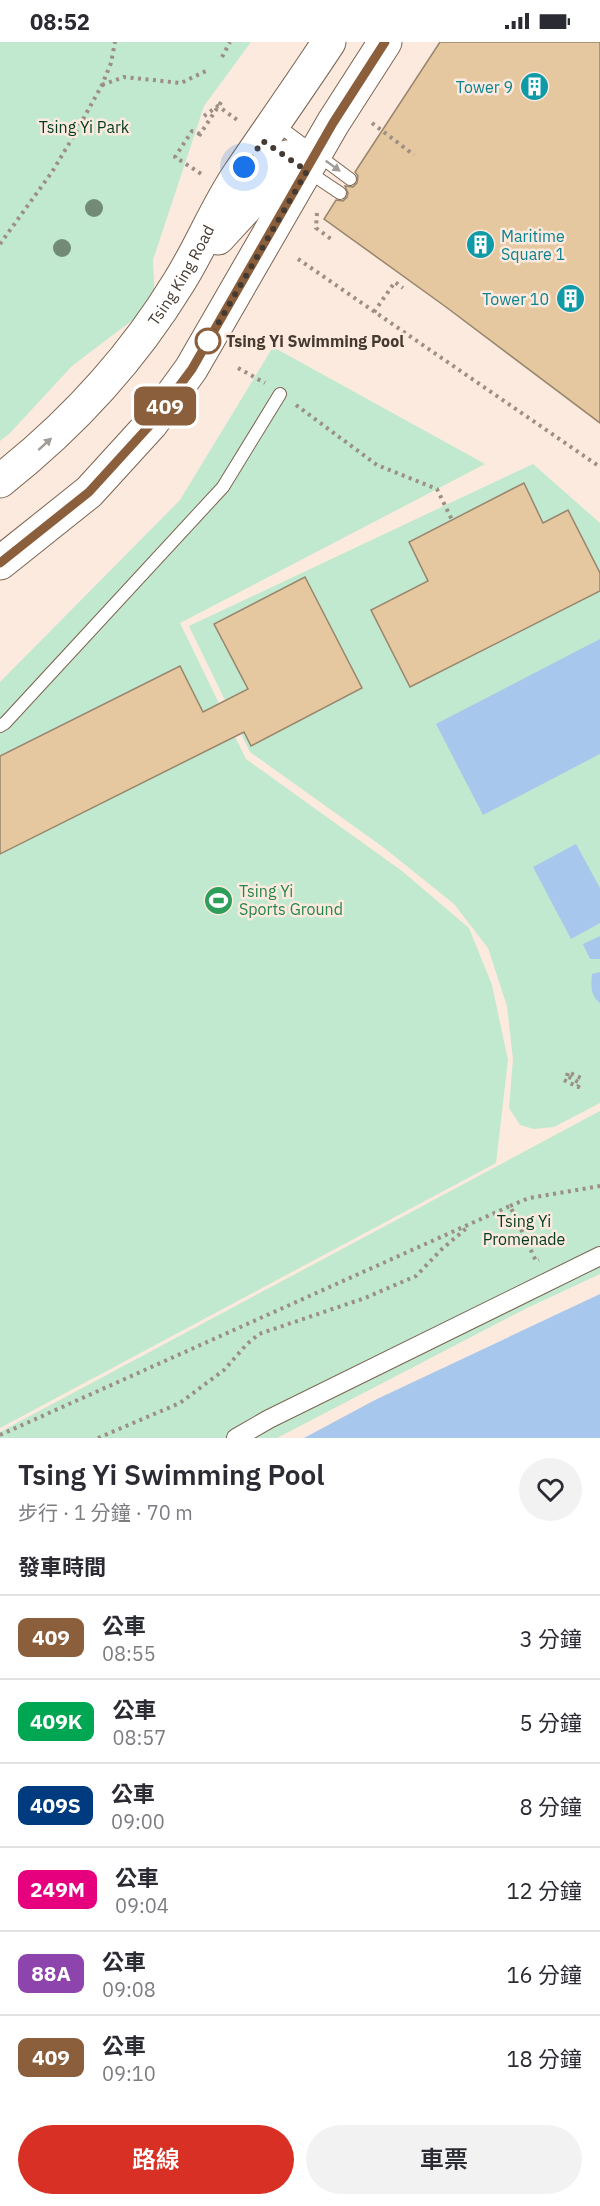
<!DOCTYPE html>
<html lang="zh-TW">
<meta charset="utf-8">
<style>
:root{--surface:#fff;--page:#f2f2f3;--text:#2b2b33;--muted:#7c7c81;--line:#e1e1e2;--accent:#d93025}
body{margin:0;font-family:"IBM Plex Sans","Noto Sans TC",sans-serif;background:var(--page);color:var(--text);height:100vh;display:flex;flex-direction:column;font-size:22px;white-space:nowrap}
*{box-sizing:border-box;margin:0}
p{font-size:20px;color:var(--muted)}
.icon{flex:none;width:33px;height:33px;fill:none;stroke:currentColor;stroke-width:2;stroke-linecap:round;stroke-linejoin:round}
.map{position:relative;height:1396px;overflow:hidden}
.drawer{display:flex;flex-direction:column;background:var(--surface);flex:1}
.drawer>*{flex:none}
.badge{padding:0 12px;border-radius:9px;font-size:21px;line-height:39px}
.you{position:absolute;width:30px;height:30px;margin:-15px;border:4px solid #fff;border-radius:50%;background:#1a73e8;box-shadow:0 0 0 9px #1a73e833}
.map>.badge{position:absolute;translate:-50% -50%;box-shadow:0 0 0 3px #fff}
h2{padding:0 18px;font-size:22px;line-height:54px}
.round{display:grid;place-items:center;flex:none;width:63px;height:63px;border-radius:32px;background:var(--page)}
.summary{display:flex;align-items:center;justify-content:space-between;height:102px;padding:0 18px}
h1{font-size:28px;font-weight:600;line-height:45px}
.cta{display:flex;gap:12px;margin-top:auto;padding:12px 18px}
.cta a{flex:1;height:69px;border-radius:36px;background:var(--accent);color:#fff;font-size:24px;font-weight:600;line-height:69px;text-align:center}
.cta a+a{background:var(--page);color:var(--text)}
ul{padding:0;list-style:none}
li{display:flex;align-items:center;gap:18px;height:84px;padding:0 18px;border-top:2px solid var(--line)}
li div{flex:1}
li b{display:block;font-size:22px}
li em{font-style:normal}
li .badge{min-width:66px;font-weight:700;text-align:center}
.status{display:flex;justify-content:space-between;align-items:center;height:42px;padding:0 30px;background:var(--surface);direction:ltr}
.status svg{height:16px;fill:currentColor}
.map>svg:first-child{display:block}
</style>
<div class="status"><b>08:52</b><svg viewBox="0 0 49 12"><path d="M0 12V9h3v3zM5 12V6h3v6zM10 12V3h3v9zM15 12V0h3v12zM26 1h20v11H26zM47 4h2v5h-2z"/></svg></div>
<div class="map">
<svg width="600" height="1396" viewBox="0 0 600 1396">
<rect width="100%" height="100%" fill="#fbeadd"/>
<!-- green -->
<g fill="#c0e9cf">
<path d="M0,0h251l-47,64 -51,154 2,43 -83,63 -62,67 -10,8z"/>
<path d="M273,305l212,117 -305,159 66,136 156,112 67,57 23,57 16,75 -12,103 -496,265v-746l180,-182z"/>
<path d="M533,422l67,59v580l-46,24 -20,2 -14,-4 -11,-17 4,-49 -6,-53 -19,-58 -34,-44 -71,-57 -133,-95 -61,-126z"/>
<path d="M600,1069v163l-75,35 -248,129h-277v-6z"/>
</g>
<!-- water -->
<g fill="#a8c7ec">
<path d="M600,597v115l-117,61 -47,-91z"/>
<path d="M576,802l24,44v35l-29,16 -38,-72z"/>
<path d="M600,894v23h-10l-7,-15z"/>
<path d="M600,930v31c-10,-8 -9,-18 -8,-29z"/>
<path d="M600,1252v144h-296l71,-38z"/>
</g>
<!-- building -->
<g fill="#e5c7a0" stroke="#98856c" stroke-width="1.5">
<path d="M440,0h160v381l-154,-116 -122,-88 12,-19 7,1 4,-4 1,-4 -3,-7 8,1 4,-4 1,-7 -3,-4z"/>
<path d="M524,441l19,40 25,-13 32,63v18l-190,96 -39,-77 57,-29 -19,-39z"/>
<path d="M305,535l57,111 -111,58 -7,-14 -244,122v-98l180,-90 23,46 45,-23 -34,-65z"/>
</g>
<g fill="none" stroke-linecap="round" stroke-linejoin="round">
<defs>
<g id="service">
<path d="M276,82l74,55"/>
<path d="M307,129l33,22"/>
<path d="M0,684l5,-3 218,-236 57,-93"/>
</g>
<path id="pedestrian" d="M236,1396l33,-19 331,-163"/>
<g id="secondary">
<path d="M218,196l35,-38 33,-43 29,-4"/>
<path id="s1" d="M0,439c71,-56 132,-122 179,-199 22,-35 37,-74 60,-108 30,-44 61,-88 90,-132"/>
<path d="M0,521l89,-71 62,-68 40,-55 142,-246 52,-81"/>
</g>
</defs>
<!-- service casing -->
<use href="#service" stroke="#7c6451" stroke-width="14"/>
<!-- pedestrian casing -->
<use href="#pedestrian" stroke="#7c6451" stroke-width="20"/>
<!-- secondary casing -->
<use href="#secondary" stroke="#7c6451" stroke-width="35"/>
<!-- path -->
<g stroke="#9c8f84" stroke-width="4" stroke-dasharray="3 4.5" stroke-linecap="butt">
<path d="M222,15l8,-15"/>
<path d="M102,43l22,-8 57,6 27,-13"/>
<path d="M204,74l14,-10 22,16"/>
<path d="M372,81l42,32"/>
<path d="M200,92l-8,-3 -17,26 28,18"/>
<path d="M199,94l24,-37"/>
<path d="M317,171l-1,15 15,11"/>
<path d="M0,202l52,-72 24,-40 26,-47 9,-22 4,-21"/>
<path d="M298,217l302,208"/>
<path d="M374,270l21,-30 8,6"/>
<path d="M238,326l27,15"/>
<path d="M296,363l81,60 60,24 15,31"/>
<path d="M567,1034l1,-4 15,7"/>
<path d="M564,1038l14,7 2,-4 -13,-7"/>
<path d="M510,1164l19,-8 71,-12"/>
<path d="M0,1393l510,-229 26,55 3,-1"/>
<path d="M98,1396l82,-35 44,-33 23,-26 12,-10 106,-36 51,-22 26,-27 27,-23"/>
</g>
<!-- service -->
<use href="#service" stroke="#fff" stroke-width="12"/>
<!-- pedestrian -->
<use href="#pedestrian" stroke="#fff" stroke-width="18"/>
<!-- secondary -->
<use href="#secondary" stroke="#fff" stroke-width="33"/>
</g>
<!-- trees -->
<g fill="#728a76">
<circle cx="94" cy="166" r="9"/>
<circle cx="62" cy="206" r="9"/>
</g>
<!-- one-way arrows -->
<defs><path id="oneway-solid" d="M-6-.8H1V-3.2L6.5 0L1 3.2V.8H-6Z" transform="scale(1.5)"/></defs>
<g fill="#a29c98">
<use href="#oneway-solid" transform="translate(333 124) rotate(36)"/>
<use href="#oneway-solid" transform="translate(45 402) rotate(-42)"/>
</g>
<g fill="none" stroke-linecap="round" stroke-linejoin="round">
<defs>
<path id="line" d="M0,521l89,-71 62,-68 41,-55 141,-246 52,-81"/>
</defs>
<!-- line casing -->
<use href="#line" stroke="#fff" stroke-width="14"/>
<!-- line -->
<use href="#line" stroke="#8b5e3c" stroke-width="9"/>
<!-- walk -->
<path stroke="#453a31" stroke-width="6" stroke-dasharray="0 10.8" d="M208,299l99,-170 -44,-30 -19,26"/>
</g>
<!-- icons -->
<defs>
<symbol id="building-disc" viewBox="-11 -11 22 22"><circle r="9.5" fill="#0f9aa8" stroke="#fbeadd"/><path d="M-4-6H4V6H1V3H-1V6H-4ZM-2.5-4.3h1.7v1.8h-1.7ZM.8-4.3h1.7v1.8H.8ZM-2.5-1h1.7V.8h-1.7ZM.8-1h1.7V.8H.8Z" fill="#fff"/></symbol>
<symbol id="stadium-disc" viewBox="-11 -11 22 22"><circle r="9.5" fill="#2e9e5b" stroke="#fbeadd"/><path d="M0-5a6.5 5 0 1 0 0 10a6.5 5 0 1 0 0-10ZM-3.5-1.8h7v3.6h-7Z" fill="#fff"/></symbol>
</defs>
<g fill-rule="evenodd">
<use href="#building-disc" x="518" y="28" width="33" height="33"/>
<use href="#building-disc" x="464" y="186" width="33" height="33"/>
<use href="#building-disc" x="554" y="240" width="33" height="33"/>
<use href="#stadium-disc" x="202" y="842" width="33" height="33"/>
</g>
<!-- markers -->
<circle fill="#fff" stroke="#8b5e3c" stroke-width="3" cx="208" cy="299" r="12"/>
<g text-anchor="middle" stroke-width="5" stroke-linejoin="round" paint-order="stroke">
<!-- culture labels -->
<g font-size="16" fill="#0d838f" stroke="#fbeadd" text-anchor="end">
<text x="513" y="51">Tower 9</text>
<text x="501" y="200" text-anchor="start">Maritime<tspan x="501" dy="18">Square 1</tspan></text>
<text x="549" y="263">Tower 10</text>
</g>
<!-- park labels -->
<g font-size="16" fill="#013b21" stroke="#fbeadd">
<text x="84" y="91">Tsing Yi Park</text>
<text x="524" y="1185">Tsing Yi<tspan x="524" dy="18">Promenade</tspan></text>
</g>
<!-- street labels -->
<g font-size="16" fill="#453a31" stroke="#fbeadd">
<text dy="6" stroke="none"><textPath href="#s1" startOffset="276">Tsing King Road</textPath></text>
</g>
<!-- stop labels -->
<g font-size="16" font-weight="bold" fill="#453a31" stroke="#fbeadd" text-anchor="start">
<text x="226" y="305">Tsing Yi Swimming Pool</text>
</g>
<!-- leisure labels -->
<g font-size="16" fill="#27864d" stroke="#fbeadd" text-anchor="start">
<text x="239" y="855">Tsing Yi<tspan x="239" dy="18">Sports Ground</tspan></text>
</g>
</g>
</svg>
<div class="you" style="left:244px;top:125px"></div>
<b class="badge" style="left:165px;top:364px;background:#8b5e3c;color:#fff">409</b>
</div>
<section class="drawer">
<div class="summary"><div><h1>Tsing Yi Swimming Pool</h1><p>步行 · 1 分鐘 · 70 m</p></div><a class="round"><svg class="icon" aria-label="heart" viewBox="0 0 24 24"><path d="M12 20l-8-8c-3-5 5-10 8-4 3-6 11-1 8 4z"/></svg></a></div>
<h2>發車時間</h2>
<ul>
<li><span class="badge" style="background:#8b5e3c;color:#fff">409</span><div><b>公車</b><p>08:55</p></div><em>3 分鐘</em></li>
<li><span class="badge" style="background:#00a651;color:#fff">409K</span><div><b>公車</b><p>08:57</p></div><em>5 分鐘</em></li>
<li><span class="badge" style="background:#003b80;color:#fff">409S</span><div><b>公車</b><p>09:00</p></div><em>8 分鐘</em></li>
<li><span class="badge" style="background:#e6007e;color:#fff">249M</span><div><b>公車</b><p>09:04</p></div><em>12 分鐘</em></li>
<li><span class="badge" style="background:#8e44ad;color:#fff">88A</span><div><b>公車</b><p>09:08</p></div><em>16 分鐘</em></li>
<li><span class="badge" style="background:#8b5e3c;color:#fff">409</span><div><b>公車</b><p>09:10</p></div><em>18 分鐘</em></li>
</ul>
<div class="cta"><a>路線</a><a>車票</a></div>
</section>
